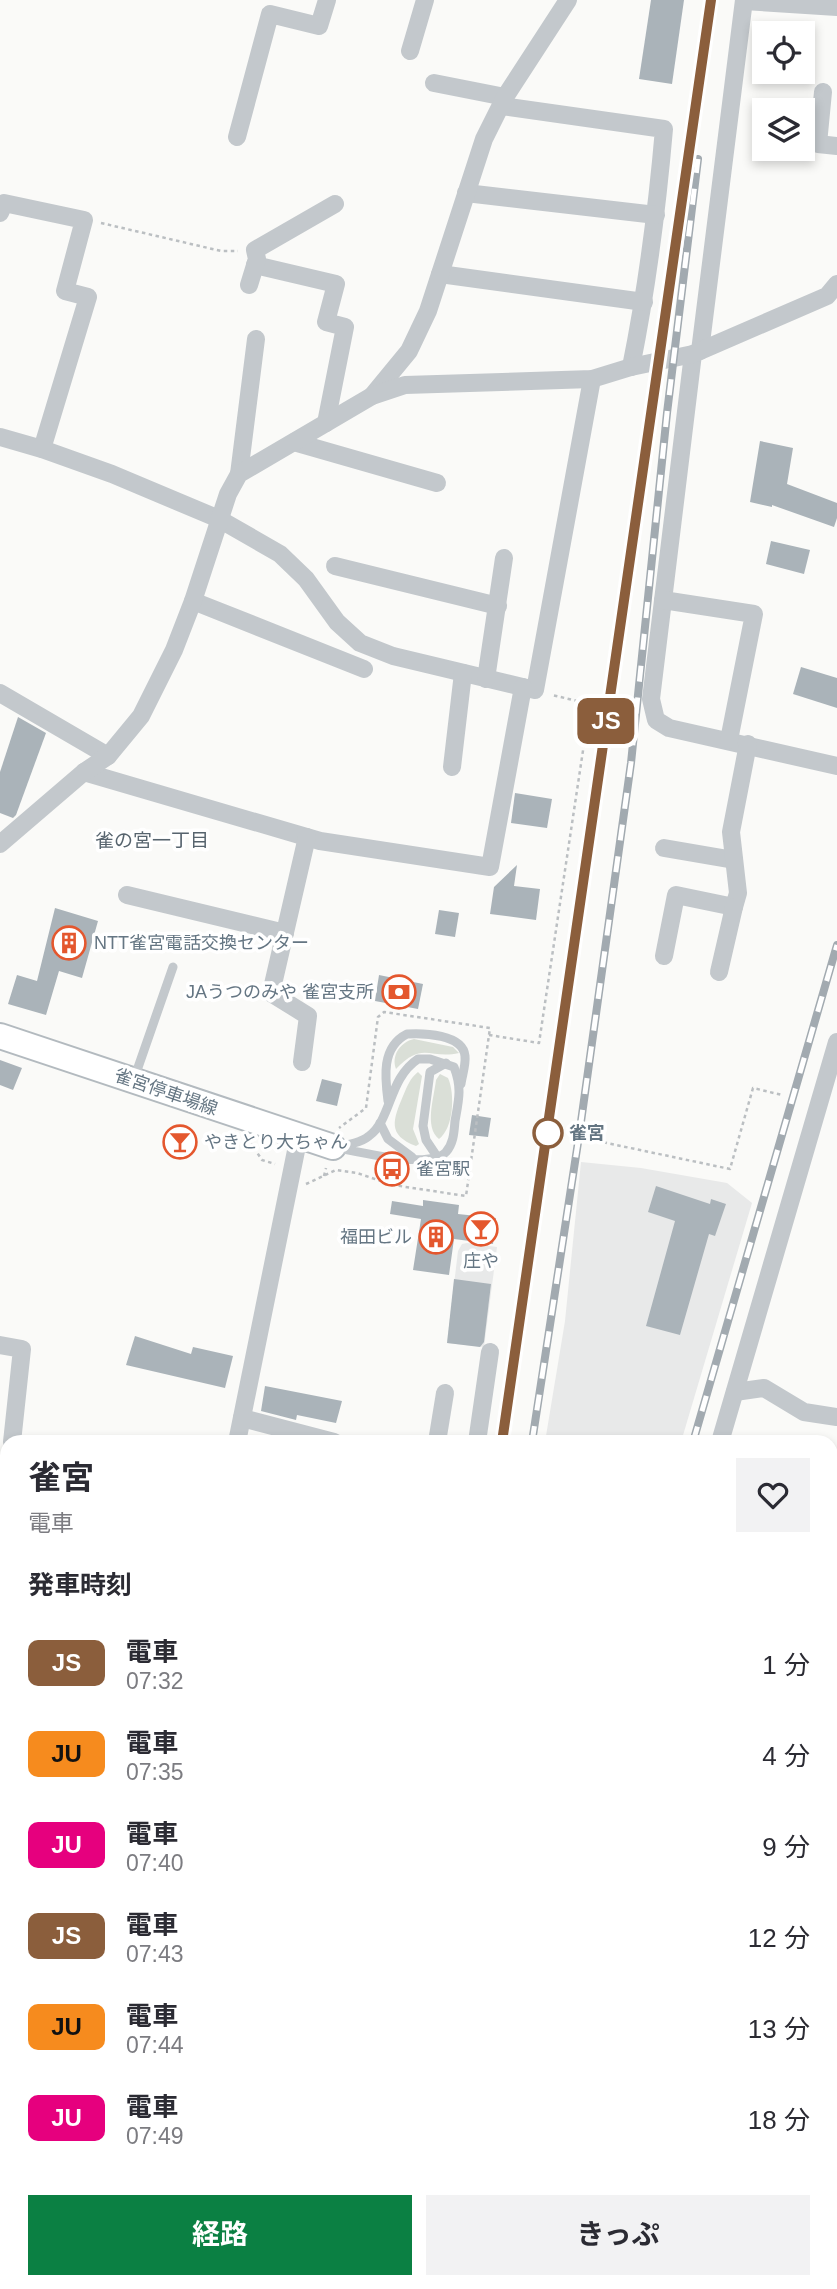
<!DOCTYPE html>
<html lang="ja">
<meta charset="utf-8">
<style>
:root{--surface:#fff;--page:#f2f2f3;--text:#2b2b33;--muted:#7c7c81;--accent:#0b8043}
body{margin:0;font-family:Arial,"Noto Sans JP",sans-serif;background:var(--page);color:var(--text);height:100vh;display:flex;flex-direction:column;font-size:26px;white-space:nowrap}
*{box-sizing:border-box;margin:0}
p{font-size:23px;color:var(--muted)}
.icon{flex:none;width:38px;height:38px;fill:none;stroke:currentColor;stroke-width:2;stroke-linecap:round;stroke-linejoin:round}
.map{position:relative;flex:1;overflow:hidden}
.sheet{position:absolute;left:0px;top:1435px;width:838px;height:854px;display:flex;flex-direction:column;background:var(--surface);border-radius:21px 21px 0 0;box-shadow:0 4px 10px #0003}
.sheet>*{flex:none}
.badge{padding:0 14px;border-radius:10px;font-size:24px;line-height:46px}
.controls{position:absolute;left:752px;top:21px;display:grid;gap:14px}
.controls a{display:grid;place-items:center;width:63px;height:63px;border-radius:0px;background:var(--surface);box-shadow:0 4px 10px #0003;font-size:35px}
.map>.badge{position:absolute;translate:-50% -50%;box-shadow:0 0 0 4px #fff}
h2{padding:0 28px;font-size:26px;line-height:63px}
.round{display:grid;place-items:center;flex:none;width:74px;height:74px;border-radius:0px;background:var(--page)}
.headline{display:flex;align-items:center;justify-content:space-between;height:119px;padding:0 28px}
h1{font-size:33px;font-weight:700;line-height:52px}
.button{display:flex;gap:14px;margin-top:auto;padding:14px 28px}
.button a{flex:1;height:80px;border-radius:0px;background:var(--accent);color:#fff;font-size:28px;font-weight:700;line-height:80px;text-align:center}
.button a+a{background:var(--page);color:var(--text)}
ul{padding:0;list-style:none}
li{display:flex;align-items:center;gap:21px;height:91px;padding:0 28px}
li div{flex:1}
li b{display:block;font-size:26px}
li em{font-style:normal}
li .badge{min-width:77px;font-weight:700;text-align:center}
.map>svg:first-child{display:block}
</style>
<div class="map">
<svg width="837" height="2289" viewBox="0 0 837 2289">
<rect width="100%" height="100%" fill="#fafaf8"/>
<!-- built -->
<g fill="#e8e9e9">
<path d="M581,1162l60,6 86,15 25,20 -71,239h-136l20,-121z"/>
<path d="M467,1243l30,4 -13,100 -37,-4 11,-92 4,-7z"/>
<path d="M0,1514l7,1v352h-7z"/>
<path d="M398,2282h50l-1,7h-50z"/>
</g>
<!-- green -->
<g fill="#dadfd7">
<path d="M414,1039l39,8 6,6c-29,7 -36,-13 -63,16 -5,-13 4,-27 18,-30z"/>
<path d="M418,1072l4,4 -9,53 6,15 -3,2c-29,-11 -23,-26 -13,-50 4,-9 7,-18 15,-24z"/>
<path d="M440,1074l8,4c7,15 6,50 -9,61 -15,-12 -5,-41 -3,-59z"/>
</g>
<!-- water -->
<path fill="#bbc7cb" d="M837,1670v199l-6,-11v-181z"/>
<!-- building -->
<g fill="#aab3b9">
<path d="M651,0h33l-12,84 -33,-5z"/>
<path d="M760,441l33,7 -6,36 50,19v15l-3,9 -62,-22v2l-22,-5z"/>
<path d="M771,541l39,9 -6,24 -38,-10z"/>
<path d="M801,667l36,11v30l-44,-14z"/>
<path d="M18,717l28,16 -30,82 -3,3 -13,-5v-41z"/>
<path d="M515,793l37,6 -5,29 -36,-5z"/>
<path d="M517,865l-3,21 26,3 -4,31 -46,-6 4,-27z"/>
<path d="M55,908l43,13 -16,57 -23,-7 -13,44 -38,-11 9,-29 20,6z"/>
<path d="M439,910l20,3 -4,24 -20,-3z"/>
<path d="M379,975l44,9 -5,25 -43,-8z"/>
<path d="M0,1060l22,8 -9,22 -13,-5z"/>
<path d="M322,1079l20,5 -5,22 -21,-5z"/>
<path d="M472,1115l19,3 -3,19 -19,-2z"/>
<path d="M656,1186l54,18 1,-5 15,5 -11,32 -6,-2 -29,101 -34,-9 29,-105 -27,-9z"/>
<path d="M423,1200l36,5 -1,9 38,4 -3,26 -39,-5 -5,36 -36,-5 8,-51 -31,-5 2,-13 31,5z"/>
<path d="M454,1279l37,5 -7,58 -4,5 -33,-4z"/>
<path d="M135,1336l56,18 2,-7 40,9 -8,32 -99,-23z"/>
<path d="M265,1386l77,15 -6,22 -39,-8 -1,5 -35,-9z"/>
</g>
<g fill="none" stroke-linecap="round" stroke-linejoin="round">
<defs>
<path id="secondary" d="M0,1036l333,111"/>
</defs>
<!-- secondary casing -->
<use href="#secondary" stroke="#b3babf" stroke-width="28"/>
<!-- path -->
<g stroke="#bbbfc2" stroke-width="2.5" stroke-dasharray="3.5 3.5" stroke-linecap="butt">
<path d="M101,223l120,28h17"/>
<path d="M489,1035l50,8 51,-339 -38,-9"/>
<path d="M583,1138l147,31 23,-81 29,7"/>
<path d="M250,1142l12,18 13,4"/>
<path d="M324,1176l2,-8"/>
<path d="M306,1184l30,-14 21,3 36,12 73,11 24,-168 -106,-16 -6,5 -12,91 -27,20"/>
</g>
<!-- service -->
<g stroke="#c3c8cc" stroke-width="9">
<path d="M418,1059h12l24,8c8,21 5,32 1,54 -1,10 -1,22 -9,31 -17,18 -89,-1 -113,-5 12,-2 26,-3 36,-11 23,-17 19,-57 49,-77z"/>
<path d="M134,1079l39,-112"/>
<path d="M388,1101c-3,-23 -7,-54 19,-67 16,-1 56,0 58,22 1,9 -3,20 -4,28"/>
<path d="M380,1123l8,16 24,18"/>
<path d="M438,1158l-12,-18 -3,-14 7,-54 16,-9"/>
</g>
<!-- minor -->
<g stroke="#c3c8cc" stroke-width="18">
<path d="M744,1l93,6"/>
<path d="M410,51l15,-51"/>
<path d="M434,83l71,14"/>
<path d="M823,92l-5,52 19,2"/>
<path d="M502,106l162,23c-7,81 -17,159 -33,238"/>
<path d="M237,137l33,-123 49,12 8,-26"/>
<path d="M466,193l190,22"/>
<path d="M0,213l4,-10 80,17 -19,71 23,6 -46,152"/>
<path d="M255,265l81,19 -10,38 19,5 -19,96"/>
<path d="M440,274l204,28"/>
<path d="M249,285l8,-26 -2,-9 80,-46"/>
<path d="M700,351l44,-351"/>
<path d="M693,354l-42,345 5,21 13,8 168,38"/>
<path d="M372,396l37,-45 19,-40 56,-172 21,-42 63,-97"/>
<path d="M0,437l42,12 70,25 107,45 61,35 26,25 31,43 23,21 33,13 142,34 57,-311"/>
<path d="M294,442l143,41"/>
<path d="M239,474l17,-135"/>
<path d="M335,566l163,40"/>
<path d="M663,600l91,14 -25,126"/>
<path d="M193,601l171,68"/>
<path d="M486,679l18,-121"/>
<path d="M0,693l108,63"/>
<path d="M452,767l11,-94"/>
<path d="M84,772l236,69 170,26 33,-180"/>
<path d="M0,844l84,-72 24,-16 33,-40 33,-66 19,-49 35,-107 11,-20 133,-78 33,-11 187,-6 39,-12 62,-13 134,-58 10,-12"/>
<path d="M664,848l70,12"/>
<path d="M127,895l158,38"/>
<path d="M664,956l12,-61 58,12 4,-14 -7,-61 17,-88"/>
<path d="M719,972l15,-65"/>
<path d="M302,1062l6,-46 -37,-23 36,-156"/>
<path d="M0,1345l22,4 -10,93"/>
<path d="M735,1392l29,-4 40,24 33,5"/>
<path d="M242,1418l92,24"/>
<path d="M237,1442l62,-306"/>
<path d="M437,1442l8,-49"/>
<path d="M477,1442l13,-90"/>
<path d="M720,1442l117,-400"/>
<path d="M0,1538l7,-47"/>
<path d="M0,1635l7,1"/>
<path d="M831,1656l6,-7"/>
<path d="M831,1890l6,11"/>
<path d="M0,1892l7,1"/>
<path d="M0,2095h7"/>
<path d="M105,2289v-7"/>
<path d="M351,2289l1,-7"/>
<path d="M833,2289l4,-15"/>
</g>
<!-- tertiary -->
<g stroke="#c3c8cc" stroke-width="23">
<path d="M831,1977l6,1"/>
<path d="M483,2289l1,-7"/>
</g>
<!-- secondary -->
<use href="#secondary" stroke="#fff" stroke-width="24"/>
<defs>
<g id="rail">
<path d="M502,1442l209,-1442"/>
<path d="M532,1442l47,-306 52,-373 36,-350 31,-254"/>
<path d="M693,1442l144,-497"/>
<path d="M377,2289l1,-7"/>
<path d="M388,2289l1,-7"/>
<path d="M456,2289l1,-7"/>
<path d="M467,2289l1,-7"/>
</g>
</defs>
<!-- rail casing -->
<use href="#rail" stroke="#a2aab0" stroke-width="8"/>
<!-- rail -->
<use href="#rail" stroke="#fff" stroke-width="5" stroke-dasharray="16" stroke-linecap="butt"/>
</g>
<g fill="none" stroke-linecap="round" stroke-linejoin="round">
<defs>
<path id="line" d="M502,1442l209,-1442"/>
</defs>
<!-- line casing -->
<use href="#line" stroke="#fff" stroke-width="16"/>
<!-- line -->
<use href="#line" stroke="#8b5e3c" stroke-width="10"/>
</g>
<!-- icons -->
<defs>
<symbol id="building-ring" viewBox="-11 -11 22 22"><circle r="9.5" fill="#fff" stroke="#e4572e" stroke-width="1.5"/><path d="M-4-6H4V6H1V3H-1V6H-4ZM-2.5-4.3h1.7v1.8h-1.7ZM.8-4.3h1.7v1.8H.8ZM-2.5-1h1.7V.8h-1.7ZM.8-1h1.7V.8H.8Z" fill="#e4572e"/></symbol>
<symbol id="bank-ring" viewBox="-11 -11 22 22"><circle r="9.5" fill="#fff" stroke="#e4572e" stroke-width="1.5"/><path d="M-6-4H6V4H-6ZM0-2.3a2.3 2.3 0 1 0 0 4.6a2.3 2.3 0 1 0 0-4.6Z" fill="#e4572e"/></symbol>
<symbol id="bar-ring" viewBox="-11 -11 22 22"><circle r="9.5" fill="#fff" stroke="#e4572e" stroke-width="1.5"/><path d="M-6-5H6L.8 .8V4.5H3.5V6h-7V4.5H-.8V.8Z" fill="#e4572e"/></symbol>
<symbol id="bus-ring" viewBox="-11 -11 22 22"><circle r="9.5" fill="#fff" stroke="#e4572e" stroke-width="1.5"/><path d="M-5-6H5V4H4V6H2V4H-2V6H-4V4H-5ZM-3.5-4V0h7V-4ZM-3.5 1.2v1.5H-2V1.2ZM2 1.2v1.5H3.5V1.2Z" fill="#e4572e"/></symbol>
</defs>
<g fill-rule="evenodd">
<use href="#building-ring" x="50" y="924" width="38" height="38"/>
<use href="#bank-ring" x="380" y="973" width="38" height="38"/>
<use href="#bar-ring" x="161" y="1123" width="38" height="38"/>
<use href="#bus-ring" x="373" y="1150" width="38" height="38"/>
<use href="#bar-ring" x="462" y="1210" width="38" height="38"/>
<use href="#building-ring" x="417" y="1218" width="38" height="38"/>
</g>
<!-- markers -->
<circle fill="#fff" stroke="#8b5e3c" stroke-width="3.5" cx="548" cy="1133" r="14"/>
<g text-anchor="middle" stroke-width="7" stroke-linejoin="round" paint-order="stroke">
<!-- poi labels -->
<g font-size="18" fill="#657683" stroke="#fff" text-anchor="start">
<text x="94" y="949">NTT雀宮電話交換センター</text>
<text x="374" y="998" text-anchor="end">JAうつのみや 雀宮支所</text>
<text x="204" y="1148">やきとり大ちゃん</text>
<text x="416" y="1175">雀宮駅</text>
<text x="412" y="1243" text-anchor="end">福田ビル</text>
<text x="481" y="1267" text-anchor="middle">庄や</text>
</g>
<!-- street labels -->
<g font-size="18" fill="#657683" stroke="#fff">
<text transform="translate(166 1092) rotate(19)" y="6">雀宮停車場線</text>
</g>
<!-- stop labels -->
<g font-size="18" font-weight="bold" fill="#657683" stroke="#fff" text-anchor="start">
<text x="569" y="1139">雀宮</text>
</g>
<!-- neighbourhood labels -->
<g font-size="19" fill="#57646e" stroke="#fff">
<text x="152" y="847">雀の宮一丁目</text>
</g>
</g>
</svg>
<div class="controls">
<a><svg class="icon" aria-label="locate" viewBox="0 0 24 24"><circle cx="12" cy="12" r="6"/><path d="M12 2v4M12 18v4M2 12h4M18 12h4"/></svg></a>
<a><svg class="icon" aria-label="layers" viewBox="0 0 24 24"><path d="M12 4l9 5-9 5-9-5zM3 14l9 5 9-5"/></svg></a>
</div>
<b class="badge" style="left:606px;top:721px;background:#8b5e3c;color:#fff">JS</b>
<section class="sheet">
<div class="headline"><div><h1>雀宮</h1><p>電車</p></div><a class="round"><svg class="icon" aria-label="heart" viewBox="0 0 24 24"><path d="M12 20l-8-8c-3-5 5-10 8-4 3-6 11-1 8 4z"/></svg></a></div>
<h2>発車時刻</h2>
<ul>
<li><span class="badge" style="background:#8b5e3c;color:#fff">JS</span><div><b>電車</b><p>07:32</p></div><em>1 分</em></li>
<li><span class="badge" style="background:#f68b1e;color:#111">JU</span><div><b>電車</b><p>07:35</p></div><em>4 分</em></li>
<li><span class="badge" style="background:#e6007e;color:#fff">JU</span><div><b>電車</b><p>07:40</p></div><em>9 分</em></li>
<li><span class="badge" style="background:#8b5e3c;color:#fff">JS</span><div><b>電車</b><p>07:43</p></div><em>12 分</em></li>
<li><span class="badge" style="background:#f68b1e;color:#111">JU</span><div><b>電車</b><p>07:44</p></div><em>13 分</em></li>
<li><span class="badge" style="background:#e6007e;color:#fff">JU</span><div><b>電車</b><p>07:49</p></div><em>18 分</em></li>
</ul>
<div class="button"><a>経路</a><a>きっぷ</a></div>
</section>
</div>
